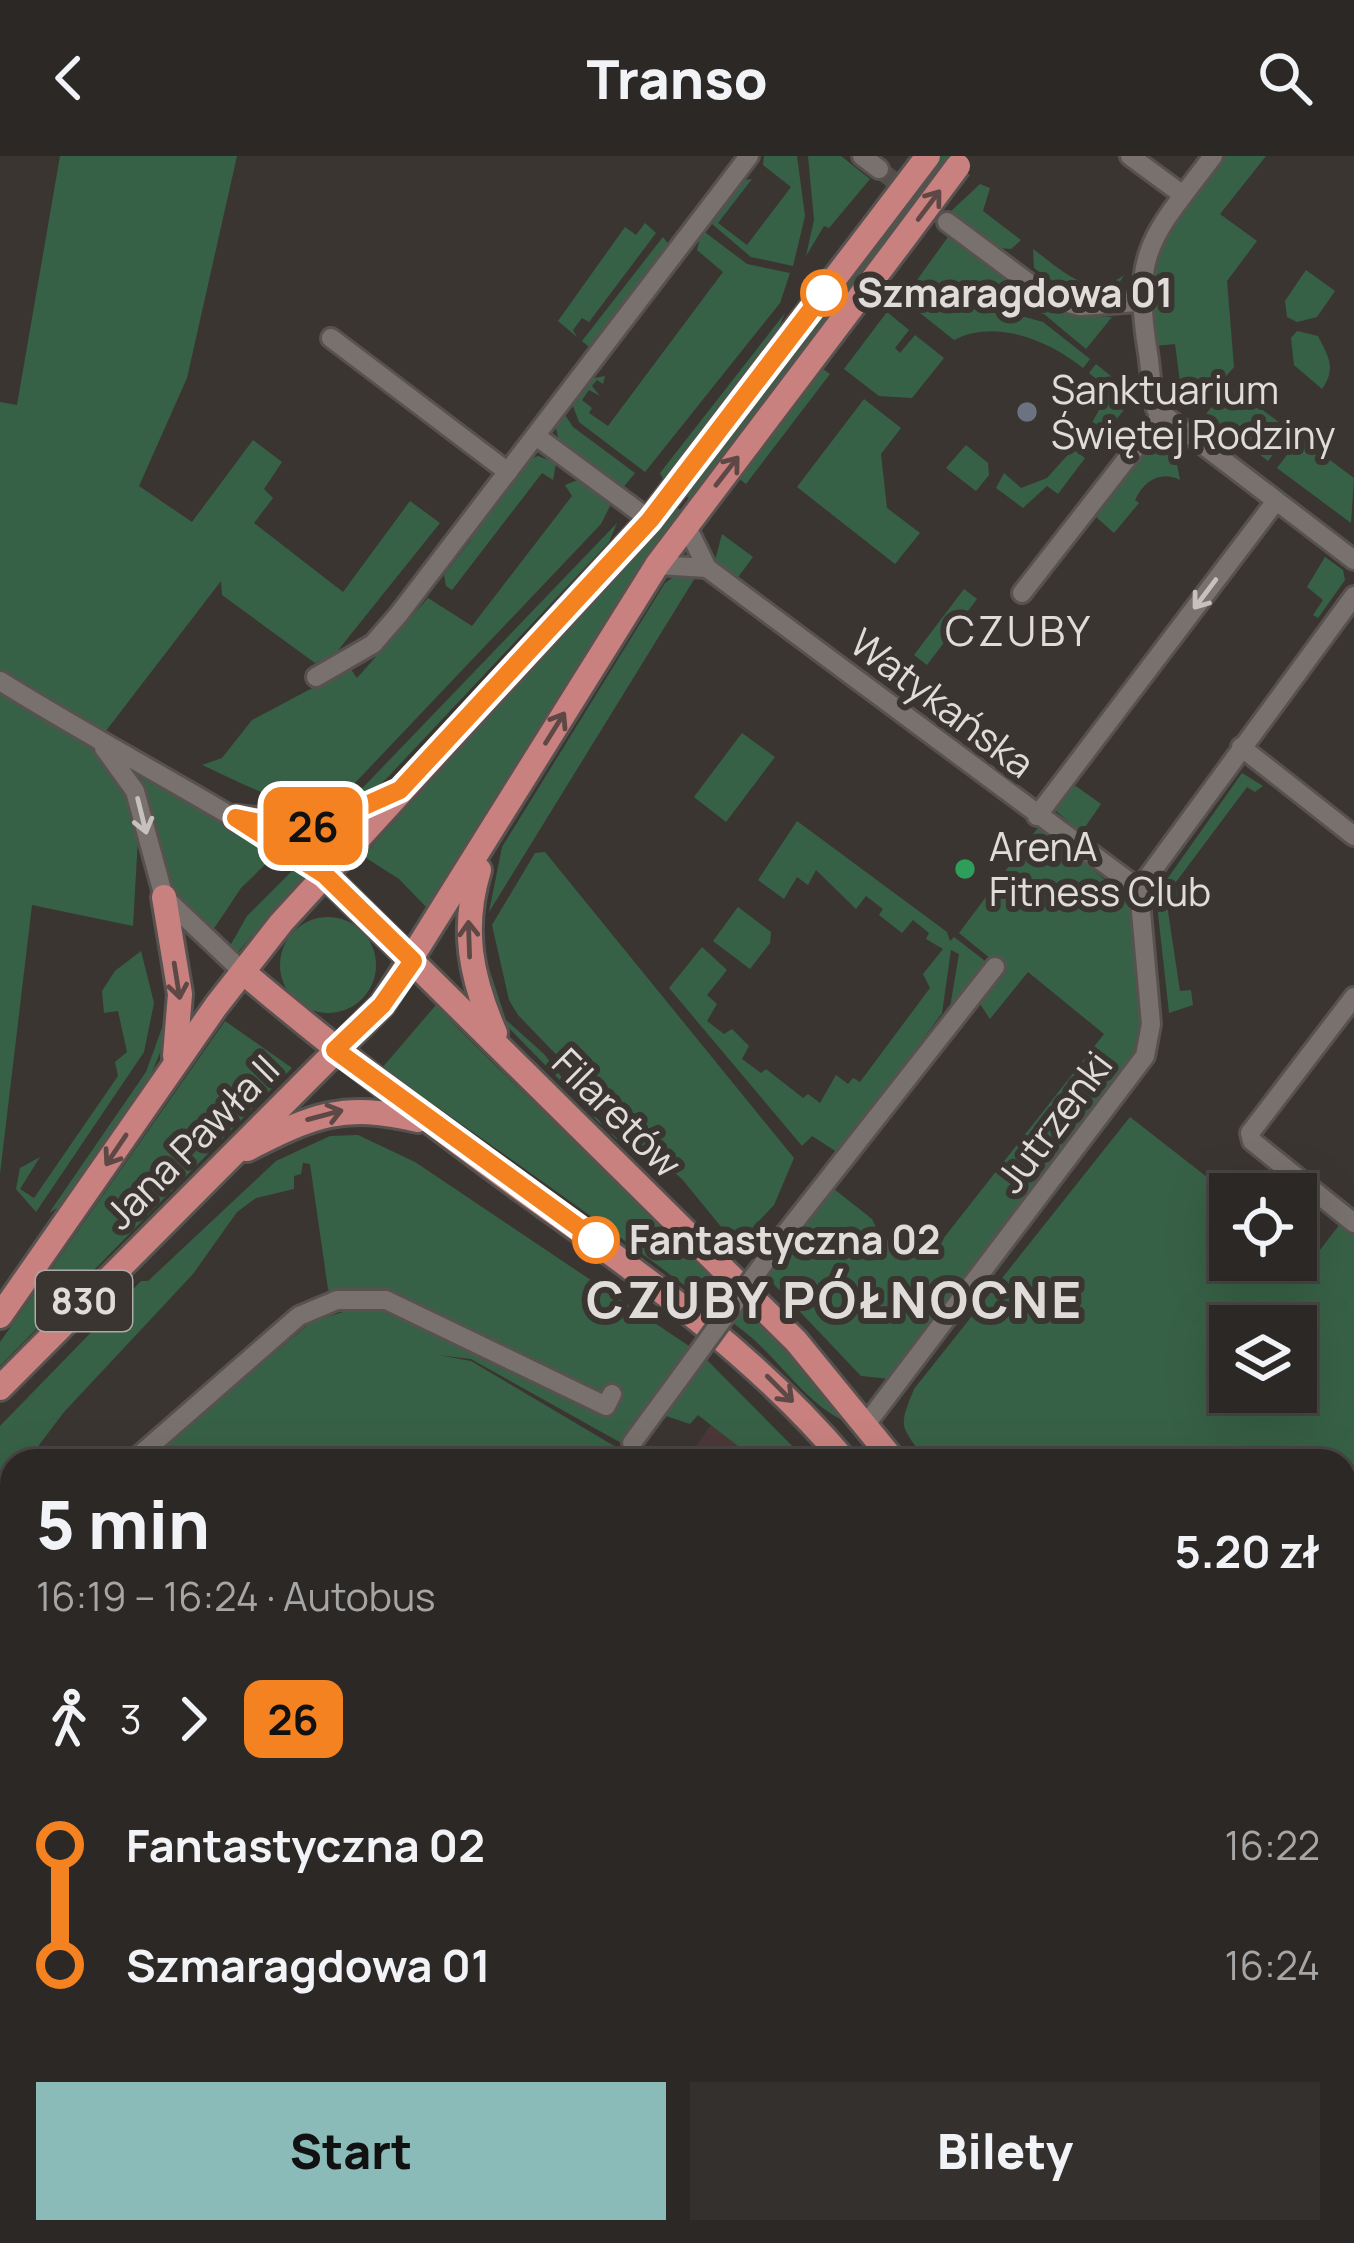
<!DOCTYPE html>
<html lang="pl">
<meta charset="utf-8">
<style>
:root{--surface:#2c2826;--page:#34302e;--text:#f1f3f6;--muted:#a6a6a7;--line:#484443;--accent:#8bbbb9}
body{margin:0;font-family:Manrope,sans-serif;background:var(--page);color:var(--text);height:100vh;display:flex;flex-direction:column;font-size:45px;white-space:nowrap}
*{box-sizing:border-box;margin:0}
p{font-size:39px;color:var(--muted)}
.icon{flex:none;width:66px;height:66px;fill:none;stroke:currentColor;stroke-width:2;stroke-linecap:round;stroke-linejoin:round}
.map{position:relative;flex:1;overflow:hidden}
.details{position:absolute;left:0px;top:1293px;width:1356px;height:795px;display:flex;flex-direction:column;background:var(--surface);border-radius:36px 36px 0 0;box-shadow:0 12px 48px #0002,0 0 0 3px var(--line)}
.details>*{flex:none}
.badge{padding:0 24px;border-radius:18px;font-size:42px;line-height:78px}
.buttons{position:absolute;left:1209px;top:1017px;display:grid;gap:24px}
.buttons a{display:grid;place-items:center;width:108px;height:108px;border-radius:0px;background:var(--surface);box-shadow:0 12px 48px #0002,0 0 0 3px var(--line);font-size:60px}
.map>.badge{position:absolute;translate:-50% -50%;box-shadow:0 0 0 6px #fff}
.legs{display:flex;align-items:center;gap:18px;height:132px;padding:0 36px;font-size:39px}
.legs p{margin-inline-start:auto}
.overview{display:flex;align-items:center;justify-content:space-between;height:204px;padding:0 36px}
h1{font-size:66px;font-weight:800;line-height:90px}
.button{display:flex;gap:24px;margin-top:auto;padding:24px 36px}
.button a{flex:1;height:138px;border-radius:0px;background:var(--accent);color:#111;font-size:48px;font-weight:800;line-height:138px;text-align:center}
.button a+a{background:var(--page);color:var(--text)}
ul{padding:0 36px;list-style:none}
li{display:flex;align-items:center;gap:42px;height:120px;font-size:45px}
li i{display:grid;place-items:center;width:18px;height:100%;margin:0 15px;background:currentColor}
li i::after{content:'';width:30px;height:30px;margin:-15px;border:9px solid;border-radius:50%;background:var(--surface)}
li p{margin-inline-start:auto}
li:first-child i{background:linear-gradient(#0000 50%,currentColor 0)}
li:last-child i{background:linear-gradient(currentColor 50%,#0000 0)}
header{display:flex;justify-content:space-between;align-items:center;height:156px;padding:0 36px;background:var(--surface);font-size:54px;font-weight:800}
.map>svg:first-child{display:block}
</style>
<header><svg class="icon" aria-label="back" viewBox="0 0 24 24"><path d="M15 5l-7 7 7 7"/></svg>Transo<svg class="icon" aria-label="search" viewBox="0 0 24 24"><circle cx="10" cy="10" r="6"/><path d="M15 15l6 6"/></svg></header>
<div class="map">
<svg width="1354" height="2087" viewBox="0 0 1354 2087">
<rect width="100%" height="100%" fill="#3b3532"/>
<!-- industrial -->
<path fill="#4d3839" d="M711,1269l46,36h-72z"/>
<!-- green -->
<g fill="#376146" fill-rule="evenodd">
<path d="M60,0h177l-50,222 -48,108 53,36 61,-82 29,22 -18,27 9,9 -19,25 89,69 67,-91 30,22 -105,131 -20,9 -93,-68 -1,-14 -129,168 34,43 12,46 -5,88 -101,-21 -32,269v-772l17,3z"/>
<path d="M764,0h33l8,60 -12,50 -42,-9 -39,-33 33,-44 7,-1 -34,44 29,22 44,-58 -28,-22z"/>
<path d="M808,0h33l29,23 -41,49 -5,-2 -18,30 8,-36z"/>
<path d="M941,0h13l-261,345 -11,-8z"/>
<path d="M1222,0h44l-46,58 37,27 -30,40 7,86 -36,41 -17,-19 -6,-45 -21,2c-11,-100 11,-114 68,-190z"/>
<path d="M980,28l10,4 -7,23 38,29 -10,9 -15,-1 -47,-35z"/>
<path d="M645,67l11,10 -67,89 -7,-4 -9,12 4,7 -19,-16 67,-94 11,8z"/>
<path d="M702,74l45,34 43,9 -10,30 -135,169 -66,-50 -6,-16 21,-28 11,-2 -2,8 -6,-4 -5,6 8,10 -11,-6 -7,10 10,8 -3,5 19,13 115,-154 -26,-22z"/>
<path d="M663,81l7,9 -81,101 -7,-6z"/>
<path d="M948,81l102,76 62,4 -26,32 -42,-35 -127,-34z"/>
<path d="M1033,93c29,21 57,52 91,26 -23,41 -60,14 -90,-7z"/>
<path d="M1306,114l29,21 -18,26 -20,5 -10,-5 -2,-16z"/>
<path d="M909,129l134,37 47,37 -7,9c-33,-27 -87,-50 -129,-28l-54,-43z"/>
<path d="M887,156l22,18 -14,18 5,5 15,-18 29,23 -32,40 -33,-2 -35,-27z"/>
<path d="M785,157l-13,31 -109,135 -3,-6z"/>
<path d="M1297,175l21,5c10,20 19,32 4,53l-28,-24 -3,-27z"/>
<path d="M1096,208l36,29v7l-39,48 -10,-9 27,-49 -21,-17z"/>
<path d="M822,212l8,6 -84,110 -8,-6z"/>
<path d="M1229,229l62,46 -23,30 -62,-47z"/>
<path d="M864,243l37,29 -20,26 6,54 33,25 -25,31 -98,-77z"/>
<path d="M563,256l10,15 62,46 -13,16 -63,-48 -4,-17z"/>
<path d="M1300,282l54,40 -3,45 -74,-55z"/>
<path d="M1153,283l22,15 5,26c-18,-9 -35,-1 -45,20l4,3 -25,30 -20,-18z"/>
<path d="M966,289l22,18 1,12 -13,16 -30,-23z"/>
<path d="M1073,293l12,9 -27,36 -11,-8 -24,22 -27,-20 8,-15 17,15 26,-10z"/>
<path d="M538,300l18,7 -3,17 -11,-7 -90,117 -6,-4 -2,-11 27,-35 -4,-4 59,-76z"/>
<path d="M580,323l31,25 -10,20 -248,261c-53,35 -100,3 -151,-20l20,-7 30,-38 98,-52 7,10 71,-80 44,28 100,-130 -7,-11z"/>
<path d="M673,348l11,9 -253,399 -32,-33 -36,-23 268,-297z"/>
<path d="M617,367l-8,19 -223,237 -19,17 -16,4z"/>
<path d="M722,378l31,23 -17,23 -22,-16z"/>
<path d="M1325,401l18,13 2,10 -27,38 -5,-3 10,-15 -16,-13z"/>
<path d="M682,415l16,2 -209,339 13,-65 163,-264z"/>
<path d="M964,433l13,10 -50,66 -13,-10z"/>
<path d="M742,577l33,24 -49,65 -32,-25z"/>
<path d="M139,615l137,83 -35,34 -28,42 -42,-38z"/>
<path d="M1242,617l21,13 -8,6 -8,-5 -74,99 7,6 -3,11 -10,2 13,86 11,-1 2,15 -24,8 -13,-118z"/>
<path d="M1073,628l28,20 -20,29 -27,-24z"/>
<path d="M797,665l150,111 3,9 4,-4 35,27 -42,61 12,-71 -8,-4 -9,63 -102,141 -28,-18 -10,10 -133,-158 33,-41 25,23 -20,25 10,9 -10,17 17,13 8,-5 17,17 -7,13 19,14 5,-4 37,29 5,-4 12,9 16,-28 12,9 5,-6 7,4 70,-94 -7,-14 20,-25 -17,-10 3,-6 -16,-13 -11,13 -23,-18 4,-6 -17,-13 -10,13 -40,-39 -8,15 -11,-8 -13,22 -26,-19z"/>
<path d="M1040,669l89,75 14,134 -4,14 -248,331 -30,-3 -96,-101 69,-86 38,30 12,25 6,-6 38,20 176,-224 -76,-62 -38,47 -12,-18 24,-33 -43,-35z"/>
<path d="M545,696l249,306 -20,47 -38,40 -54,-66 -46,-39 3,-9 -28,-28 -7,1 -86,-89 -9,-15 -17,-75 43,-72z"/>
<path d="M296,711l10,7 -68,78 -8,-6 17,-30z"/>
<path d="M738,751l33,25 -1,11 -20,26 -37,-28z"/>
<circle cx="328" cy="809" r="48"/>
<path d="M483,794l23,70 38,34 46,60 43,41 -129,-132 -12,-20z"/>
<path d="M141,795l13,52 -10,49 -108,160 -20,-23 4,-21 20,-11 -20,32 14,9 84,-122 -3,-14 12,-10 -9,-41 -14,2 -2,-22 13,-20z"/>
<path d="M436,849c133,142 295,261 413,418 -41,-16 -68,-62 -103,-90 -117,-93 -242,-178 -364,-265z"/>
<path d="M170,850c-5,76 -66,138 -108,199l-13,8 97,-141z"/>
<path d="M225,865l67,47 -292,298v-24z"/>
<path d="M1130,961l100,78v65h66v-14l17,13 27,-35 14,10v928l-10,-13v-688h-418c-26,-37 -28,-32 -12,-72zM1296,1170v66h-66v-66z"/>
<path d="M358,979l57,27 277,186 -69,96 -152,-85 -33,-4 33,6 150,89 -8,11h-465l163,-139 32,-10 -15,-23 -18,-125 -7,-1 -2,11 -7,2v13l-38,9 -19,14 -44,62 -129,138 -37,49h-15v21l-12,16v-72l141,-145h7l128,-120 54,-25z"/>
<path d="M703,1200l104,105h-50l-59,-46 -8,9 -24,-8z"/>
<path d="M0,1656l12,1 -7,43 7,1v74l-12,-2z"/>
<path d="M0,1948l12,2v126h80l-2,11h-90z"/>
<path d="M784,2076h83l-2,11h-96z"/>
<path d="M1063,2076l20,7 5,-7h42l-7,11h-111l7,-9 37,5z"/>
<path d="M1157,2076h140l10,11h-156z"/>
</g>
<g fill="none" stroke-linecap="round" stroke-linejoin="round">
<!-- minor-tunnel -->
<path stroke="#544e4b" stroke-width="18" stroke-dasharray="18 9" stroke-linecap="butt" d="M879,13l68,53"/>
<defs>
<g id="minor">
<path d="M862,0l17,13"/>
<path d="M1130,0l53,39"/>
<path d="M1213,0c-60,80 -82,93 -65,197 3,19 3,38 8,56l198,151"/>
<path d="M947,66l102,76 31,8 58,-4"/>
<path d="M331,182l177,134"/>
<path d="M536,280l114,84"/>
<path d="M657,409l50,3 -21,-43"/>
<path d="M707,412l432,321"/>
<path d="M1022,437l139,-178"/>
<path d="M316,521l57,-33 26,-30 350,-458"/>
<path d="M0,525c107,67 219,123 325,194"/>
<path d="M1241,591l113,89"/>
<path d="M104,592l31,43 29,106 79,75"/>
<path d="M1037,660l239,-315"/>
<path d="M1354,841l-104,136 2,8 102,82"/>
<path d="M785,1078l210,-267"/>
<path d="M867,1267l278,-367 6,-32 -12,-135 215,-293"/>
<path d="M632,1287l50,-68"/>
<path d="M133,1305l166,-145 38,-16h49l220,106 6,-12"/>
<path d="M619,1305l1,-1"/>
<path d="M12,1524l-5,38 5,26"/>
<path d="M0,1780l12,1"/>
<path d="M0,1929l12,1"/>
<path d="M520,2076l17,11"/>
<path d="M104,2087l1,-11"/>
<path d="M186,2087l1,-11"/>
<path d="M1134,2087l7,-11"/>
</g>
<g id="major">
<path d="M236,662l76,8 71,-26"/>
<path d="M479,714c-18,59 -8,108 16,163"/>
<path d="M325,719l471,466 98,120"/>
<path d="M164,741l16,97 -5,62"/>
<path d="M243,816c91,77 185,149 281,219 116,83 229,161 321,270"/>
<path d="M247,993c67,-34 96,-47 171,-29"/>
<path d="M0,1160l216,-310 65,-83 369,-403 224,-293"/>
<path d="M0,1232l382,-383 275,-440 242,-320"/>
<path d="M1344,2034l10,12"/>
<path d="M1335,2076l10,11"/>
</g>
</defs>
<!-- minor casing -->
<use href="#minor" stroke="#57524f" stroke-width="24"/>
<!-- major casing -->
<use href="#major" stroke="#57524f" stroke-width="30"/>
<!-- minor -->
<use href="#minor" stroke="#78716d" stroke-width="18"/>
<!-- major -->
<use href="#major" stroke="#c8817e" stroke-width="24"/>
<defs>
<path id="minor-bridge" d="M682,1219l103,-141"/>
<g id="major-bridge">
<path d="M874,71l54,-71"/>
<path d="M899,89l59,-79"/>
</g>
</defs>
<!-- minor-bridge casing -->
<use href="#minor-bridge" stroke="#57524f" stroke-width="24" stroke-linecap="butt"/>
<!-- major-bridge casing -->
<use href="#major-bridge" stroke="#57524f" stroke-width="30" stroke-linecap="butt"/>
<!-- minor-bridge -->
<use href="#minor-bridge" stroke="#78716d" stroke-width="18"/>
<!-- major-bridge -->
<use href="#major-bridge" stroke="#c8817e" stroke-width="24"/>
</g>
<!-- one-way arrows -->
<defs><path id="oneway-shaft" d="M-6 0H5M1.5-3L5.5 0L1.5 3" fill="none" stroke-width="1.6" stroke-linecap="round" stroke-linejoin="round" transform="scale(3)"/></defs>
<g stroke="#5e4845">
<use href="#oneway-shaft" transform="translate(929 49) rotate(-53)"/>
<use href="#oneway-shaft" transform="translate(727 315) rotate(-52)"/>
<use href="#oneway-shaft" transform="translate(555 572) rotate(-58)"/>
<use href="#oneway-shaft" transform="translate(469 783) rotate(-92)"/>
<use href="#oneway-shaft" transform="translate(177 825) rotate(81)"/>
<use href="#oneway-shaft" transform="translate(325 959) rotate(-15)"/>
<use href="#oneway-shaft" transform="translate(116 994) rotate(124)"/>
<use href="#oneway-shaft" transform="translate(780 1233) rotate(45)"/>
</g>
<g stroke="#c6c1bf">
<use href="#oneway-shaft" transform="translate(1205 438) rotate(127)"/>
<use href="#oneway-shaft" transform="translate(142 660) rotate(76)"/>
</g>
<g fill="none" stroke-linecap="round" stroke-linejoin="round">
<defs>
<path id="line-1" d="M596,1084l-261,-190 47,-45 31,-44 -88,-86 -89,-57 38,8 50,-2 76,-34 250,-270 174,-227"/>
</defs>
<!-- line-1 casing -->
<use href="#line-1" stroke="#fff" stroke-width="27"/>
<!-- line-1 -->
<use href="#line-1" stroke="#f58220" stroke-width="18"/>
</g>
<!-- markers -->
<g fill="#fff" stroke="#f58220" stroke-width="6">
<circle cx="824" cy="137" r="21"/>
<circle cx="596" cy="1084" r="21"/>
</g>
<circle fill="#6b7280" stroke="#3b3532" stroke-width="4.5" cx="1027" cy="256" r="12"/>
<circle fill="#2e9e5b" stroke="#3b3532" stroke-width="4.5" cx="965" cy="713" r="12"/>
<g text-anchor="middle" stroke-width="12" stroke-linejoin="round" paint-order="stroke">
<!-- shield labels -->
<rect fill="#3b3532" stroke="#aeaaa8" stroke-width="3" x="36" y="1115" width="96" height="60" rx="9"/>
<g font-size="36" font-weight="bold" fill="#e0dcda">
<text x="84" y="1158">830</text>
</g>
<!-- stop labels -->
<g font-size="39" font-weight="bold" fill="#e0dcda" stroke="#3b3532" text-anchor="start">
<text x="857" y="151">Szmaragdowa 01</text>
<text x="629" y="1098">Fantastyczna 02</text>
</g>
<!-- poi labels -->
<g font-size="39" fill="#e0dcda" stroke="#3b3532" text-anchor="start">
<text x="1051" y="248">Sanktuarium<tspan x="1051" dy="45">Świętej Rodziny</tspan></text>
<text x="989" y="705">ArenA<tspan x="989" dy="45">Fitness Club</tspan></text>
</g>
<!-- street labels -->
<g font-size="39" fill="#e0dcda" stroke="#3b3532">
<text transform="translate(942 547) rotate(37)" y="14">Watykańska</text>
<text transform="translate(617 957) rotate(45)" y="14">Filaretów</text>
<text transform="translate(1054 966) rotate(-53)" y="14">Jutrzenki</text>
<text transform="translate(192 986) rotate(-45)" y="14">Jana Pawła II</text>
</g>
<!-- neighbourhood labels -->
<g font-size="42" letter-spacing="3" fill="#e0dcda" stroke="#3b3532">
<text x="1019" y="490">CZUBY</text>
</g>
<!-- district labels -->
<g font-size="51" font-weight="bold" letter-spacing="3" fill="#e0dcda" stroke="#3b3532">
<text x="835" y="1162">CZUBY PÓŁNOCNE</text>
</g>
</g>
</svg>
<div class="buttons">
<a><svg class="icon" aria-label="locate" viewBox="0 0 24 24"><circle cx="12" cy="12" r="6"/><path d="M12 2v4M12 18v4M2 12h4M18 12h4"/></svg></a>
<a><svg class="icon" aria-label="layers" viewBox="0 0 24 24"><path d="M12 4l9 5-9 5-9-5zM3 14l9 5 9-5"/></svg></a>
</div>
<b class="badge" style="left:313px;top:670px;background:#f58220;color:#111">26</b>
<section class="details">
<div class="overview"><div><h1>5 min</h1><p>16:19 – 16:24 · Autobus</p></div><b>5.20 zł</b></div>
<div class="legs"><svg class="icon" aria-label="walk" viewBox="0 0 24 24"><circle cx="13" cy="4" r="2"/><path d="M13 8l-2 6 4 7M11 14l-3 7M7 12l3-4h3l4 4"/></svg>3<svg class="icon" aria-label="forward" viewBox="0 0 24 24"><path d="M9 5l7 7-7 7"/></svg><b class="badge" style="background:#f58220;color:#111">26</b></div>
<ul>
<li><i style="color:#f58220"></i><b>Fantastyczna 02</b><p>16:22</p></li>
<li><i style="color:#f58220"></i><b>Szmaragdowa 01</b><p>16:24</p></li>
</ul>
<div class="button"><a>Start</a><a>Bilety</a></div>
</section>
</div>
